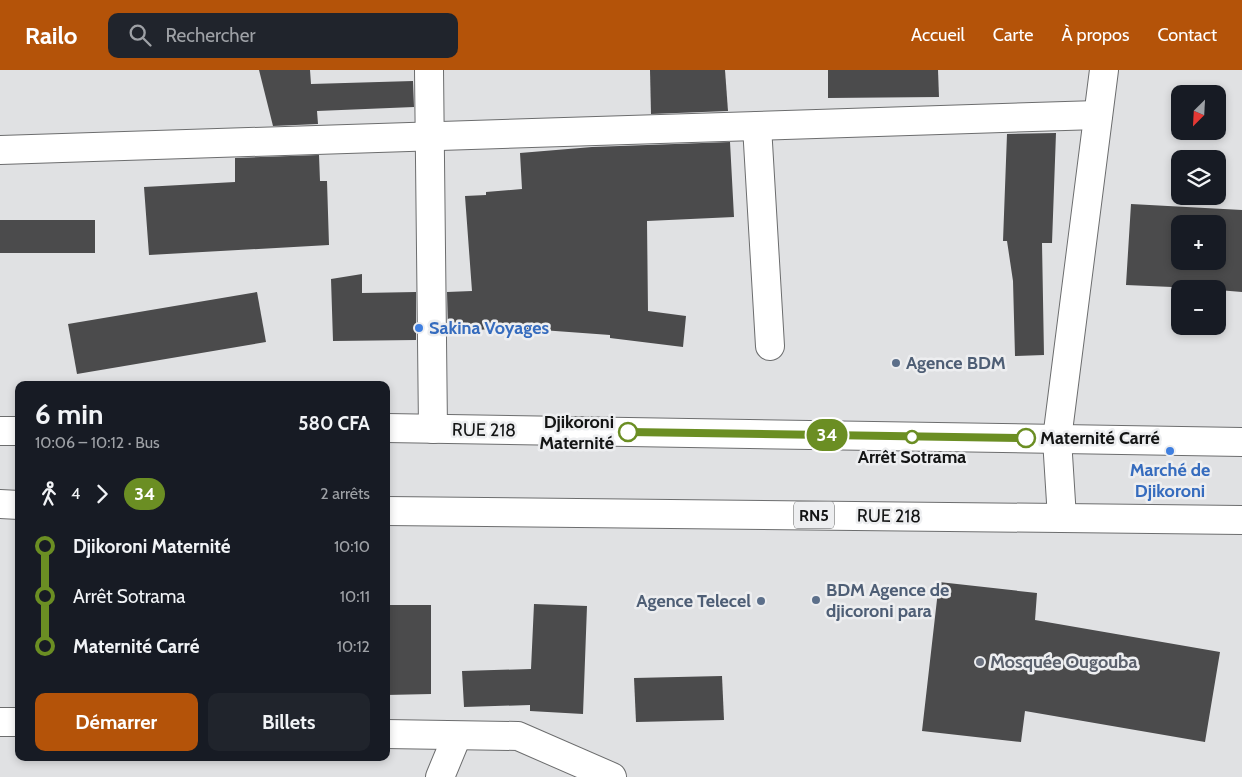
<!DOCTYPE html>
<html lang="fr">
<meta charset="utf-8">
<style>
:root{--surface:#171b24;--page:#20242c;--text:#f1f3f6;--muted:#9ea1a6;--accent:#b45309}
body{margin:0;font-family:Cabin,sans-serif;background:var(--page);color:var(--text);height:100vh;display:flex;flex-direction:column;font-size:19px;white-space:nowrap}
*{box-sizing:border-box;margin:0}
p{font-size:16px;color:var(--muted)}
.icon{flex:none;width:28px;height:28px;fill:none;stroke:currentColor;stroke-width:2;stroke-linecap:round;stroke-linejoin:round}
.map{position:relative;flex:1;overflow:hidden}
.sheet{position:absolute;left:15px;top:311px;width:375px;height:380px;display:flex;flex-direction:column;background:var(--surface);border-radius:10px;box-shadow:0 2px 8px #0003}
.sheet>*{flex:none}
.badge{padding:0 10px;border-radius:16px;font-size:18px;line-height:32px}
.needle{width:32px;rotate:204deg}
.buttons{position:absolute;left:1171px;top:15px;display:grid;gap:10px}
.buttons a{display:grid;place-items:center;width:55px;height:55px;border-radius:10px;background:var(--surface);box-shadow:0 2px 8px #0003;font-size:25px}
.map>.badge{position:absolute;translate:-50% -50%;box-shadow:0 0 0 2px #fff}
.legs{display:flex;align-items:center;gap:8px;height:55px;padding:0 20px;font-size:16px}
.legs p{margin-inline-start:auto}
.headline{display:flex;align-items:center;justify-content:space-between;height:85px;padding:0 20px}
h1{font-size:28px;font-weight:800;line-height:38px}
.button{display:flex;gap:10px;margin-top:auto;padding:10px 20px}
.button a{flex:1;height:58px;border-radius:10px;background:var(--accent);color:#fff;font-size:20px;font-weight:800;line-height:58px;text-align:center}
.button a+a{background:var(--page);color:var(--text)}
ul{padding:0 20px;list-style:none}
li{display:flex;align-items:center;gap:18px;height:50px;font-size:19px}
li i{display:grid;place-items:center;width:8px;height:100%;margin:0 6px;background:currentColor}
li i::after{content:'';width:12px;height:12px;margin:-6px;border:4px solid;border-radius:50%;background:var(--surface)}
li p{margin-inline-start:auto}
li:first-child i{background:linear-gradient(#0000 50%,currentColor 0)}
li:last-child i{background:linear-gradient(currentColor 50%,#0000 0)}
header{display:flex;align-items:center;gap:30px;box-sizing:border-box;height:70px;padding:0 25px;background:var(--accent);color:#fff}
header strong{font-size:24px}
nav{display:flex;gap:28px;margin-inline-start:auto;font-size:18px}
.search{width:350px;height:45px;background:var(--page);display:flex;align-items:center;gap:12px;box-sizing:border-box;padding:0 18px;border-radius:10px;color:var(--muted);font-size:19px}
.map>svg:first-child{display:block}
</style>
<header>
<strong>Railo</strong>
<div class="search"><svg class="icon" aria-label="search" viewBox="0 0 24 24"><circle cx="10" cy="10" r="6"/><path d="M15 15l6 6"/></svg>Rechercher</div>
<nav><a>Accueil</a><a>Carte</a><a>À propos</a><a>Contact</a></nav>
</header>
<div class="map">
<svg width="1242" height="707" viewBox="0 0 1242 707">
<rect width="100%" height="100%" fill="#e0e1e3"/>
<!-- building -->
<g fill="#4b4b4c" fill-rule="evenodd">
<path d="M259,0h51l1,14 102,-3 1,26 -97,4 1,13 -45,2z"/>
<path d="M650,0h75l3,41 -77,3z"/>
<path d="M828,0h110l1,27 -111,1z"/>
<path d="M1056,63l-4,110h-10l2,112 -29,1 -2,-75 -6,-40h-4l4,-107z"/>
<path d="M730,72l4,75 -87,4 1,90 38,5 -3,31 -73,-9v-3l-82,-6 -80,1 -1,-38 25,-1 -7,-95 21,-1v-3l36,-3 -2,-36 72,-6z"/>
<path d="M319,85l1,26h7l2,64 -180,10 -5,-68 91,-5v-24z"/>
<path d="M1131,134l111,6v82l-24,-2v-1l-92,-4zM1180,154h38v37h-38z"/>
<rect x="0" y="150" width="95" height="33"/>
<path d="M362,204v19l54,-1v48l-83,1 -2,-62z"/>
<path d="M257,222l9,50 -189,32 -9,-50z"/>
<path d="M939,512l98,11 -2,27 185,32 -15,90 -180,-31 -4,31 -99,-11z"/>
<path d="M534,534l53,2 -4,108 -53,-3v-6l-66,2 -2,-36 69,-2z"/>
<path d="M386,535h45v89l-45,1z"/>
<path d="M722,606l2,44 -88,2 -2,-44z"/>
</g>
<g fill="none" stroke-linecap="round" stroke-linejoin="round">
<defs>
<g id="street">
<path d="M429,0l4,359"/>
<path d="M757,56l13,220"/>
<path d="M0,80l1098,-35"/>
<path d="M1062,448l-5,-79 47,-369"/>
<path d="M0,652h19"/>
<path d="M386,664l132,2 94,41"/>
<path d="M440,707l17,-41"/>
</g>
<g id="highway">
<path d="M386,358l856,14"/>
<path d="M0,361h19"/>
<path d="M0,434l19,1"/>
<path d="M386,441l856,9"/>
</g>
</defs>
<!-- street casing -->
<use href="#street" stroke="#6c6d6e" stroke-width="30"/>
<!-- highway casing -->
<use href="#highway" stroke="#6c6d6e" stroke-width="30"/>
<!-- street -->
<use href="#street" stroke="#fff" stroke-width="28"/>
<!-- highway -->
<use href="#highway" stroke="#fff" stroke-width="28"/>
</g>
<g fill="none" stroke-linecap="round" stroke-linejoin="round">
<defs>
<path id="line-1" d="M628,362l398,6"/>
</defs>
<!-- line-1 casing -->
<use href="#line-1" stroke="#fff" stroke-width="11"/>
<!-- line-1 -->
<use href="#line-1" stroke="#6b8e23" stroke-width="8"/>
</g>
<!-- markers -->
<g fill="#3f7fe0" stroke="#edeef0" stroke-width="2">
<circle cx="419" cy="258" r="5"/>
<circle cx="1170" cy="381" r="5"/>
</g>
<g fill="#5c6f8a" stroke="#edeef0" stroke-width="2">
<circle cx="896" cy="293" r="5"/>
<circle cx="816" cy="530" r="5"/>
<circle cx="761" cy="531" r="5"/>
</g>
<g fill="#fff" stroke="#6b8e23" stroke-width="2.5">
<circle cx="628" cy="362" r="9"/>
<circle cx="912" cy="367" r="6"/>
<circle cx="1026" cy="368" r="9"/>
</g>
<circle fill="#6b7280" stroke="#edeef0" stroke-width="2" cx="980" cy="592" r="5"/>
<g text-anchor="middle" stroke-width="5" stroke-linejoin="round" paint-order="stroke">
<!-- shield labels -->
<rect fill="#edeef0" stroke="#555657" stroke-width="1" x="794" y="431.5" width="40" height="27" rx="4"/>
<g font-size="16" font-weight="bold" fill="#141515">
<text x="814" y="451">RN5</text>
</g>
<!-- shop labels -->
<g font-size="18" font-weight="bold" fill="#366cbe" stroke="#edeef0" text-anchor="start">
<text x="429" y="264">Sakina Voyages</text>
<text x="1170" y="406" text-anchor="middle">Marché de<tspan x="1170" dy="21">Djikoroni</tspan></text>
</g>
<!-- service labels -->
<g font-size="18" font-weight="bold" fill="#4e5e75" stroke="#edeef0" text-anchor="start">
<text x="906" y="299">Agence BDM</text>
<text x="826" y="526">BDM Agence de<tspan x="826" dy="21">djicoroni para</tspan></text>
<text x="751" y="537" text-anchor="end">Agence Telecel</text>
</g>
<!-- stop labels -->
<g font-size="18" font-weight="bold" fill="#141515" stroke="#edeef0" text-anchor="end">
<text x="614" y="358">Djikoroni<tspan x="614" dy="21">Maternité</tspan></text>
<text x="1040" y="374" text-anchor="start">Maternité Carré</text>
<text x="912" y="393" text-anchor="middle">Arrêt Sotrama</text>
</g>
<!-- street labels -->
<g font-size="18" fill="#141515" stroke="#edeef0">
<text transform="translate(484 360) rotate(1)" y="6">RUE 218</text>
<text transform="translate(889 446) rotate(1)" y="6">RUE 218</text>
</g>
<!-- worship labels -->
<g font-size="18" font-weight="bold" fill="#5b616d" stroke="#edeef0" text-anchor="start">
<text x="990" y="598">Mosquée Ougouba</text>
</g>
</g>
</svg>
<div class="buttons">
<a><svg class="needle" viewBox="-14 -14 28 28"><path d="M0-13l5 13h-10z" fill="#e53935"/><path d="M0 13l5-13h-10z" fill="#9ea1a6"/></svg></a>
<a><svg class="icon" aria-label="layers" viewBox="0 0 24 24"><path d="M12 4l9 5-9 5-9-5zM3 14l9 5 9-5"/></svg></a>
<a>+</a>
<a>−</a>
</div>
<b class="badge" style="left:827px;top:365px;background:#6b8e23;color:#fff">34</b>
<section class="sheet">
<div class="headline"><div><h1>6 min</h1><p>10:06 – 10:12 · Bus</p></div><b>580 CFA</b></div>
<div class="legs"><svg class="icon" aria-label="walk" viewBox="0 0 24 24"><circle cx="13" cy="4" r="2"/><path d="M13 8l-2 6 4 7M11 14l-3 7M7 12l3-4h3l4 4"/></svg>4<svg class="icon" aria-label="forward" viewBox="0 0 24 24"><path d="M9 5l7 7-7 7"/></svg><b class="badge" style="background:#6b8e23;color:#fff">34</b><p>2 arrêts</p></div>
<ul>
<li><i style="color:#6b8e23"></i><b>Djikoroni Maternité</b><p>10:10</p></li>
<li><i style="color:#6b8e23"></i><span>Arrêt Sotrama</span><p>10:11</p></li>
<li><i style="color:#6b8e23"></i><b>Maternité Carré</b><p>10:12</p></li>
</ul>
<div class="button"><a>Démarrer</a><a>Billets</a></div>
</section>
</div>
